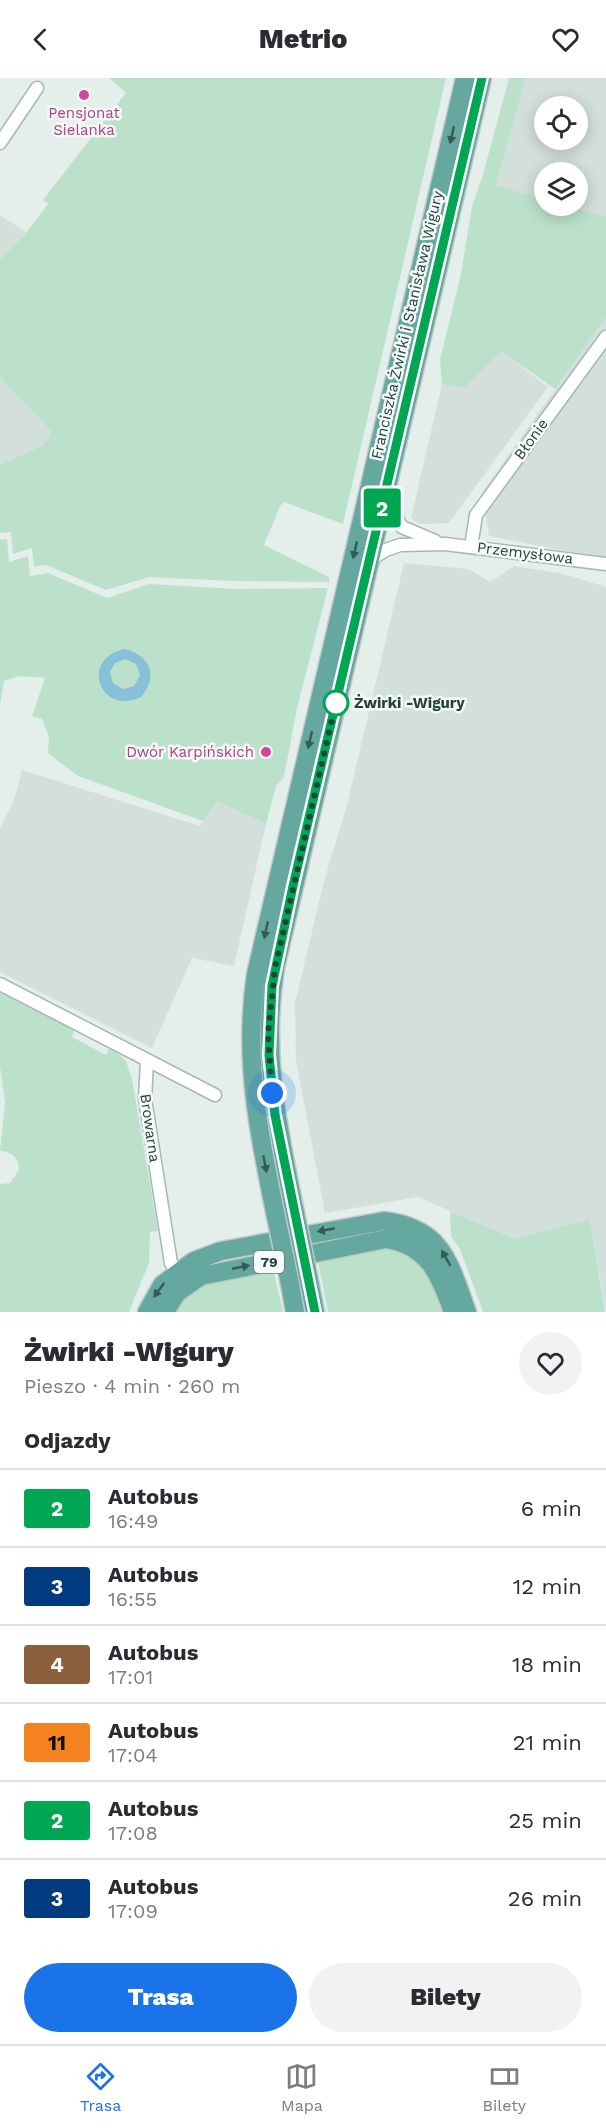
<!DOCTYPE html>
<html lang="pl">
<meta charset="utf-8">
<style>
:root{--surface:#fff;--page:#f2f2f3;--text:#2b2b33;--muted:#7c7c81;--line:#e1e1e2;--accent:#1a73e8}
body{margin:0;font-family:"Work Sans",sans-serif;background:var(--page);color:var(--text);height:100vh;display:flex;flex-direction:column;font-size:22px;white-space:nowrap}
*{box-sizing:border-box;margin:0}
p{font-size:20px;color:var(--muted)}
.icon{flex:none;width:33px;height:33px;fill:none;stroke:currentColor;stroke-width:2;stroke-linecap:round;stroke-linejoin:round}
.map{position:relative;height:1234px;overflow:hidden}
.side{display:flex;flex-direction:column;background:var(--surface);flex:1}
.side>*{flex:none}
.badge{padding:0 12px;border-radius:4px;font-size:21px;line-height:39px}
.fabs{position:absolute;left:534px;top:18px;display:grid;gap:12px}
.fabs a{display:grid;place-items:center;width:54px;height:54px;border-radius:50%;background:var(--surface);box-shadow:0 3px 15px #0003;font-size:30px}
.you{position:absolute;width:30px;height:30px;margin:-15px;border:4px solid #fff;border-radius:50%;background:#1a73e8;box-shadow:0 0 0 9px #1a73e833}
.map>.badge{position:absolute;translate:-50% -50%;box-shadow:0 0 0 3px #fff}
h2{padding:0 24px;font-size:22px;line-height:54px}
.round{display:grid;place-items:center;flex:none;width:63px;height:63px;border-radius:32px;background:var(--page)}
.summary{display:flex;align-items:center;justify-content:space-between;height:102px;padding:0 24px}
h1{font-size:28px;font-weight:800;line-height:45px}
.button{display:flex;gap:12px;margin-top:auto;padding:12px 24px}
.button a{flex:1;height:69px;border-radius:36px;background:var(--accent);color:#fff;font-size:24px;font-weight:800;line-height:69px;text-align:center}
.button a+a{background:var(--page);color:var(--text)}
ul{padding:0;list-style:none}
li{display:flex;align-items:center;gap:18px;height:78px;padding:0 24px;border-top:2px solid var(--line)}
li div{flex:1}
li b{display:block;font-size:22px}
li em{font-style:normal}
li .badge{min-width:66px;font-weight:700;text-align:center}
header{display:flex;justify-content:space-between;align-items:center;height:78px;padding:0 24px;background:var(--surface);font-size:27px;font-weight:800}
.dock{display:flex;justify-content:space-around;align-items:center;height:84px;border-top:2px solid var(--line);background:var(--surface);font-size:16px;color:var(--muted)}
.dock a{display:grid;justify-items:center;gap:3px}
.dock .on{color:var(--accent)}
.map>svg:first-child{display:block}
</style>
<header><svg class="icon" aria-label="back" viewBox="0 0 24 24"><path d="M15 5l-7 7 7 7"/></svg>Metrio<svg class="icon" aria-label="heart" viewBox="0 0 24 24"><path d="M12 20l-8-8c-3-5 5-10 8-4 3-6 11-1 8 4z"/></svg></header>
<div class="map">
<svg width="606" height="1234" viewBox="0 0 606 1234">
<rect width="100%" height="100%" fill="#e4efeb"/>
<!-- built -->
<g fill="#d2dfdb" fill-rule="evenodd">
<path d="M526,0h80v139l-39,-11h11v-34h-34v27l-48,-14zM544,28h34v34h-34z"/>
<path d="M0,137l26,17 -26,27z"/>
<path d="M606,239v242l-117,-23 -7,-43z"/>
<path d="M501,273l47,36 -99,136 -29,1 -9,-6 31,-134 23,4z"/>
<path d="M0,299l51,54 -1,7 -9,8 -41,19z"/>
<path d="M404,485l65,6 21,13 24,-16 50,8 42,13v725l-16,-93 -75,20 -97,-42 -93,16 -29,-152 -1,-58 29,-122 23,-76z"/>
<path d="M22,692l178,56 16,-26 50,24 -32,142 -42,-8 -40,90 -152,-76v-144l14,-28z"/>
</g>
<!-- green -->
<g fill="#bbe1cb">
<path d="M109,0h337l-103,446 -59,-22 -4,4 -16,39 65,32v5l-96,-1 -84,-4 -43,13 -60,-25 -12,2 -2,-19 -19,6 -2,-22 -11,1v-68l41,-19 8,-8 2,-7 -51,-54v-118l26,-26 22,-29 -5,-4 83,-107z"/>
<path d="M509,0h17l-30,107 48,14v7h23l39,11v100l-51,72 -54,-38 -36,37 -23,-4 -2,-24 21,-86 11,-68 10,-28z"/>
<path d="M7,461l2,23 19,-6 2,20 18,-3 59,25 42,-14 87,5 92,-1 -31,120 -13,69 -8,9 -10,38 -49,-23 -14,20 -125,-45 -30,-23 1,-17 -7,-17 -10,-3 13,-38 -26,-2 -15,5 -4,24v-165z"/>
<path d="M0,912l75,39 -3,8 34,18 4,-8 16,14 6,18 26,152 -8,1 -1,31 -20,49h-129v-128l10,-1 9,-13c0,-12 -7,-18 -19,-19l5,-48 -5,-37z"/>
<path d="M450,1133l65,28 75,-20 15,93h-122l-23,-63 -9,-13z"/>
<path d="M378,1165l41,14 27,55h-118l-11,-56z"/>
<path d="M272,1186l11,48h-113l18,-25z"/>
</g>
<!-- water -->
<path fill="#88c0d8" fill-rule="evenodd" d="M125,571c25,6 34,28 16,48 -41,20 -62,-39 -16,-48zM125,581l11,5 4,11 -6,11 -11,3 -10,-6 -3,-11 5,-9z"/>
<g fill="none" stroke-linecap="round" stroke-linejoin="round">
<defs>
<g id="street">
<path d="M0,65l37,-55"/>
<path d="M384,420l18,29 33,14"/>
<path d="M471,469l5,-32 130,-178"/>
<path d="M370,482l16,-10 14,-5 45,-1 161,20"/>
<path d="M0,906l215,111"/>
<path d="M147,983l-2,38 26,164 10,16"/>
</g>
<g id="primary">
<path d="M295,1135c-17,-85 -34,-158 -20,-245l207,-890"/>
<path d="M276,1139c-17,-82 -33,-159 -20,-243l209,-896"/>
<path d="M308,1198l7,36"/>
<path d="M289,1201l6,33"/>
<path d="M147,1234l15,-27 32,-24 27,-10 163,-30c59,7 65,42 83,91"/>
<path d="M165,1234l12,-19 24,-17 185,-37c42,6 54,36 67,73"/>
</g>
</defs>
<!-- street casing -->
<use href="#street" stroke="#a6b8b4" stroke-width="15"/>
<!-- primary casing -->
<use href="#primary" stroke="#c1cac9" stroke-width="21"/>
<!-- street -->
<use href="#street" stroke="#fff" stroke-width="12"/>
<!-- primary -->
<use href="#primary" stroke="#65a8a0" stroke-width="18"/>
<defs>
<g id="primary-bridge">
<path d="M295,1135l13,63"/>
<path d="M276,1139l13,62"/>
</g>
</defs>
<!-- primary-bridge casing -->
<use href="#primary-bridge" stroke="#c1cac9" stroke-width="21" stroke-linecap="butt"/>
<!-- primary-bridge -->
<use href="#primary-bridge" stroke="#65a8a0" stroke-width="18"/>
</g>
<!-- one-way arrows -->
<defs><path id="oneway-solid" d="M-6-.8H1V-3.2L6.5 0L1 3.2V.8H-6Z" transform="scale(1.5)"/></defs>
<g fill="#325c56">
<use href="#oneway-solid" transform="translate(452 57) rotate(103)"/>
<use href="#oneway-solid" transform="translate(355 472) rotate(103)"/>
<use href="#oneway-solid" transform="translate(310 662) rotate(103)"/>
<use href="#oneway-solid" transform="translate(266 852) rotate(102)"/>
<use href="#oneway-solid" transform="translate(265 1086) rotate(79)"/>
<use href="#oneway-solid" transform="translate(326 1152) rotate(169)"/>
<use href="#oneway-solid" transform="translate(446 1180) rotate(-120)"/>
<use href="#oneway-solid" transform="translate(241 1189) rotate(-11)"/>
<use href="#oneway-solid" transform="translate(159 1212) rotate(126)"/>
</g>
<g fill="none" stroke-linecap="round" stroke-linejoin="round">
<defs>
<path id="line" d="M315,1234l-40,-197 -6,-60 3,-69 21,-100 189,-808"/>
</defs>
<!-- line casing -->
<use href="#line" stroke="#fff" stroke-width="14"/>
<!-- line -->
<use href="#line" stroke="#00a651" stroke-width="9"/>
<!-- walk -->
<path stroke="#21423e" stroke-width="6" stroke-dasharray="0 10.8" d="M272,1015l-4,-59 7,-66 63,-275 -2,10"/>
</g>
<!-- markers -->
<g fill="#d1479c" stroke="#f5faf8" stroke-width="2">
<circle cx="84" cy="17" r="6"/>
<circle cx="266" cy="674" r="6"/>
</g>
<circle fill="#fff" stroke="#00a651" stroke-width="3" cx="336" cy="625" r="12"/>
<g text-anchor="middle" stroke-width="5" stroke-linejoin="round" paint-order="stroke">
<!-- shield labels -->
<rect fill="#f5faf8" stroke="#617976" stroke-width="1.5" x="254" y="1173" width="30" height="22" rx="4.5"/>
<g font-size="14" font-weight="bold" fill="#21423e">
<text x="269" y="1189">79</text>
</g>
<!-- hotel labels -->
<g font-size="15" fill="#b23c85" stroke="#f5faf8">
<text x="84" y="40">Pensjonat<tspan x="84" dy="17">Sielanka</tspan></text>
<text x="254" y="679" text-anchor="end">Dwór Karpińskich</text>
</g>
<!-- street labels -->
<g font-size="15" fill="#21423e" stroke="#f5faf8">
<text transform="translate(407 247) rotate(-77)" y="5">Franciszka Żwirki i Stanisława Wigury</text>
<text transform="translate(531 361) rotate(-54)" y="5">Błonie</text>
<text transform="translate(525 475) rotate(7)" y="5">Przemysłowa</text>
<text transform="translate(150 1050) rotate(82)" y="5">Browarna</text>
</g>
<!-- stop labels -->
<g font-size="15" font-weight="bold" fill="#21423e" stroke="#f5faf8" text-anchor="start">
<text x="354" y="630">Żwirki -Wigury</text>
</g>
</g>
</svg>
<div class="fabs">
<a><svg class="icon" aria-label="locate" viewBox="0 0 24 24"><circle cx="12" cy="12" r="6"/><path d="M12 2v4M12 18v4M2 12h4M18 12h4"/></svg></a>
<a><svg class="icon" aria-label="layers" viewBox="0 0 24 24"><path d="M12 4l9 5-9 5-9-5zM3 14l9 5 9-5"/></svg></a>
</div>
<div class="you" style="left:272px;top:1015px"></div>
<b class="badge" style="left:382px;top:430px;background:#00a651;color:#fff">2</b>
</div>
<section class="side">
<div class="summary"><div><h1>Żwirki -Wigury</h1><p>Pieszo · 4 min · 260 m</p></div><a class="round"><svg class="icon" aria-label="heart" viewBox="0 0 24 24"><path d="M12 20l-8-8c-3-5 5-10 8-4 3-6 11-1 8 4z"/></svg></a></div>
<h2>Odjazdy</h2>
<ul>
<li><span class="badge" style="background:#00a651;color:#fff">2</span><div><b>Autobus</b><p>16:49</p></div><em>6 min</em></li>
<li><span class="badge" style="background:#003b80;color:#fff">3</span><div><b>Autobus</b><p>16:55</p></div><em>12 min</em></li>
<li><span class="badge" style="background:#8b5e3c;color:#fff">4</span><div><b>Autobus</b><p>17:01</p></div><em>18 min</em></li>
<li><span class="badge" style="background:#f58220;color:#111">11</span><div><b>Autobus</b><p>17:04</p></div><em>21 min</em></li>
<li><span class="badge" style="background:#00a651;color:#fff">2</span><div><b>Autobus</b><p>17:08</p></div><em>25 min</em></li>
<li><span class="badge" style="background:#003b80;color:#fff">3</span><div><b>Autobus</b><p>17:09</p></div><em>26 min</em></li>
</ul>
<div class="button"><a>Trasa</a><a>Bilety</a></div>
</section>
<nav class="dock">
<a class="on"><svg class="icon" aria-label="directions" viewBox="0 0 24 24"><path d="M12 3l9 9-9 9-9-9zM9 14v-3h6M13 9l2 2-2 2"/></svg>Trasa</a>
<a><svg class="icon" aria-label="map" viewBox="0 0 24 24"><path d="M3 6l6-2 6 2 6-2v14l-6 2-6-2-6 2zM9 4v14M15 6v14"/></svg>Mapa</a>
<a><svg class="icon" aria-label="tickets" viewBox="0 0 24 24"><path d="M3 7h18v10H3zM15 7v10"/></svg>Bilety</a>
</nav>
